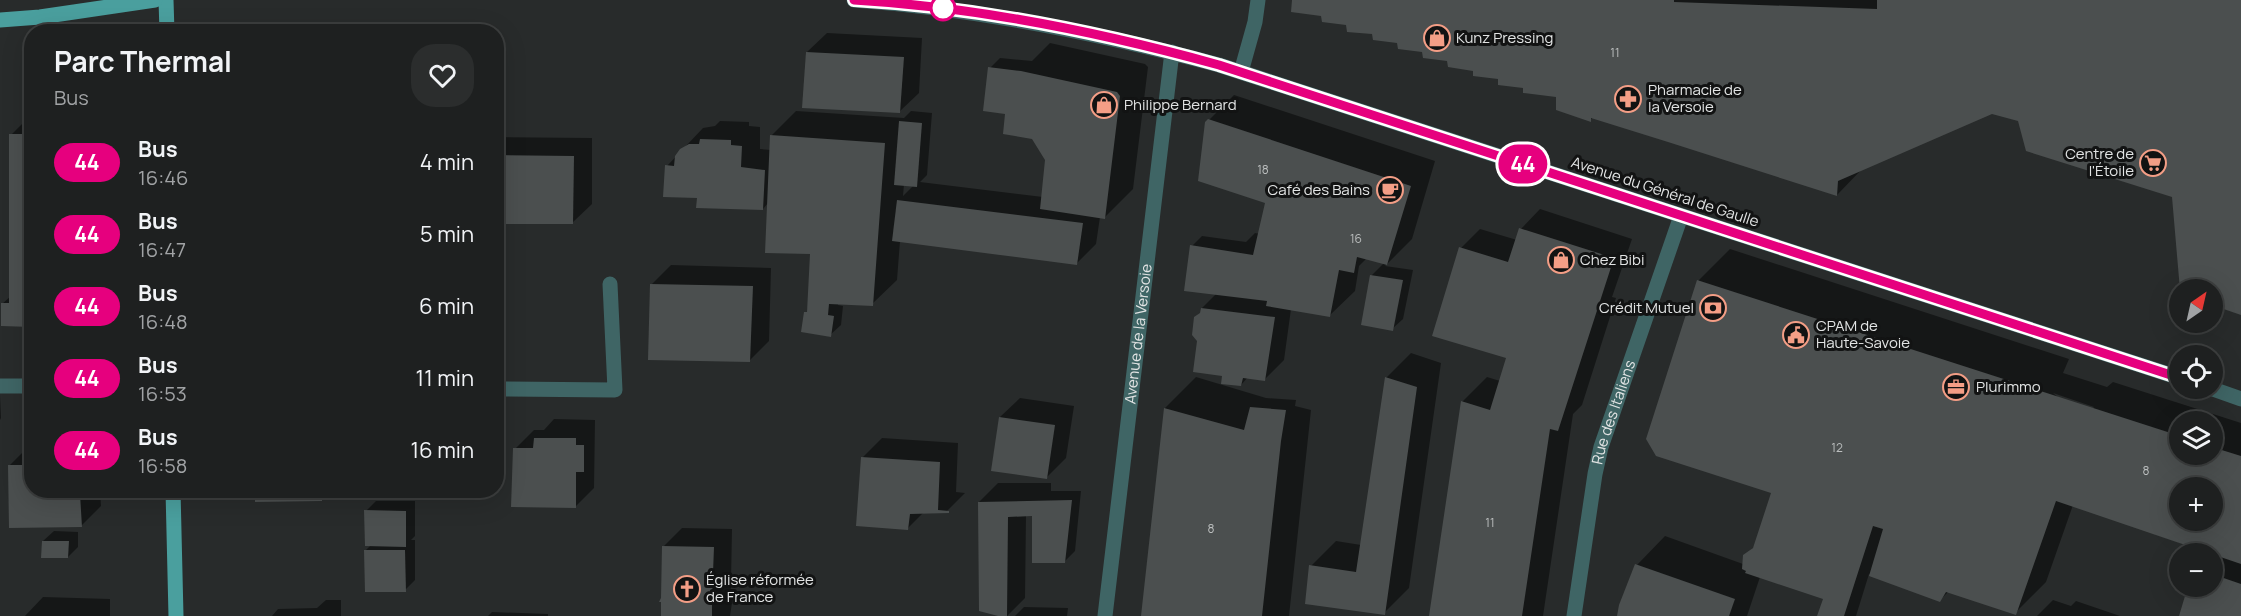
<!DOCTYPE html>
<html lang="fr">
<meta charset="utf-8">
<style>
:root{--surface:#1e2020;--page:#2b2d2d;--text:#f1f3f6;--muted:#a1a3a5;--line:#3c3e3e}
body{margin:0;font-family:Manrope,sans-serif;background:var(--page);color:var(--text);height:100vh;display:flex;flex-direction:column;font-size:22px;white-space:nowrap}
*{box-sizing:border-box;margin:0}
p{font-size:20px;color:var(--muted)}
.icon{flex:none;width:33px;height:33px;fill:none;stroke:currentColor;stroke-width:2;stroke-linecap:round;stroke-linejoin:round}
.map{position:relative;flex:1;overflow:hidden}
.drawer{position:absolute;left:24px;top:24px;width:480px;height:474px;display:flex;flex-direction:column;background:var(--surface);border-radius:24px;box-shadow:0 6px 24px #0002,0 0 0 2px var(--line)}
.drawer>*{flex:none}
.badge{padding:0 12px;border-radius:20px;font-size:21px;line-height:39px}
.needle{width:39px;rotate:34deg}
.controls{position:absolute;left:2169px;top:279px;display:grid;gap:12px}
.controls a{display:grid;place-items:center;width:54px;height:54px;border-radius:50%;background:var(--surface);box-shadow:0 6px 24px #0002,0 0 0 2px var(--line);font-size:30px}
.map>.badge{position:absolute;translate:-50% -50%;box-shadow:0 0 0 3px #fff}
.round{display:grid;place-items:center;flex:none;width:63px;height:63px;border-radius:24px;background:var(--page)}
.summary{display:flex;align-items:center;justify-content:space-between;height:102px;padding:0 30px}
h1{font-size:28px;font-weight:700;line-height:45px}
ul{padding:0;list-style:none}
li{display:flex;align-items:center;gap:18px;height:72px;padding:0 30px}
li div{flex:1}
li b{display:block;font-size:22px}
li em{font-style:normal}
li .badge{min-width:66px;font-weight:700;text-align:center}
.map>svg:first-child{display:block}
</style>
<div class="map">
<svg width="2241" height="616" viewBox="0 0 2241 616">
<rect width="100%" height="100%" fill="#282b2b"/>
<!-- shadow -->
<g fill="#0007" fill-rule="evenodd">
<path d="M1293,0h948v312l-29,-22 -39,-94 -153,-76 -28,-7 -129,55 -26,27 -244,-78 -3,3 -32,-24 -83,-26 -153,-56z"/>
<path d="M827,33l95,5 -3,55 -20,19 -92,-60z"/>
<path d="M1050,43l95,21 3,3 -15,122 -28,28h-5l-4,27 -19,19 -177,-22 -3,39 -25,24 -34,-2v3l5,1 -2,19 -11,10 -27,-4 6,-29 2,-50 -43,-49 -5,6 -64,-12 -32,-31 36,-38 12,-2 5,-5 29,1v4l11,1v22l11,1 1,-15 24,-24 108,7 7,-7 21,2 -5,62 -7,7 123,15 4,-37 -14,-22 -26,-25 -17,-45 10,-10 32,3zM904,184l10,1 -11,11z"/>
<path d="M1234,95l201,66 -23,78 -27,27 28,4 -10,49 -11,10 -20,-54 12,-12 -17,-5 -8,8 -4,25 -25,24 -39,-6 -7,51 -19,19 -17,-2 -7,8 -17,-10 -23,-63 1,-4 15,-15 -25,-47 10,-10 44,6 9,-9 5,1 7,-30 -61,-81z"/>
<path d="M32,114v211l-30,-21 9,-8v-161z"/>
<path d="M496,137l96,1v66l-20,19 -76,-1z"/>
<path d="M1540,209l92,30 -20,58 4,1 -34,107 -9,9 -30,202h-113l32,-214 25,-25 13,4 7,-24 -46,-109 19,-19 37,11 4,-11z"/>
<path d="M1730,249l339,110 -6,14 44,14 6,-5 128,41v193h-61l32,-30v-32l-139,-49 -27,77 -31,31 -66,-22 -9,9 -71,-26 -13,42h-37l6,-18 -65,-21 -13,39h-128l18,-51 28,-29 78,28 2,-8 11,-11 18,-53 -126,-53 51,-159zM2053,393l41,14 -1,2 -34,-11zM2180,422h32v32h-32zM2180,488h32v32h-32z"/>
<path d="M671,265l100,3 -2,73 -19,19 -98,-76z"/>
<path d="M1411,353l30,10 -32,225 -25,25 -73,-47 25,-25 25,4 25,-167z"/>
<path d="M1196,377l70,21 30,2 -1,6 16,4 -22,206h-147l23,-208z"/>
<path d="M0,395l1,23 -1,2z"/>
<path d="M1020,398l54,8 -8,52 -19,19 -47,-60z"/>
<path d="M554,419l41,1 -1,68 -19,19 -60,-58 19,-19h10z"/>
<path d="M882,438l76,5 -2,49 9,1 -19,19h-22l-16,16 -45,-71z"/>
<path d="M28,447h4v43h68l1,16 -19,19 -71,1 -2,-60z"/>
<path d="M998,483h53v8h30l-6,60 -11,11 -30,-49 -8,2 -1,83 -18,18h-4l-24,-114z"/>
<path d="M257,490h73l-9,10z"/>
<path d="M376,501h39v35l-4,4h4v40l-10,10 -39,-40 5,-5 -5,-34z"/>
<path d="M682,528l50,1 -1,52h2l-2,3 -1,18 2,1 -2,13h-68l1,-69z"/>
<path d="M54,531l24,1v15l-10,10 -25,-16z"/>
<path d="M43,597l67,2v17h-85z"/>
<path d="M326,600h15v16h-69l6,-7 39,-1z"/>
<path d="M2053,600l18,6 5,-5 44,15h-83z"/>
<path d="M1024,607l44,1 -1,8h-52z"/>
<path d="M492,612l56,2v2h-60z"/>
</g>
<!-- building -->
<g fill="#4b4f4f" fill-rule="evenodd">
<path d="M1292,0h382v2l203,7v-9h364v315l-29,-10v-15h-32l-8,-93 -146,-46 -8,-30 -26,-7 -154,67 -1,15 -169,-54 -77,-24v4l-35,-12v-13l-33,-4v-5l-25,-3v-6l-25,-3v-5l-25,-4 -1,-6 -24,-3 -1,-6 -24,-3 -1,-6 -24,-3 -1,-6 -25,-2 -1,-7 -24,-3 -1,-6 -30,-4z"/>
<path d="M806,52l98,5 -4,56 -98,-5z"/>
<path d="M988,67l33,4 96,21 3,4 -15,123 -65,-10 5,-49 -13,-21 -29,-5 2,-20 -22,-3z"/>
<path d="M1208,119l203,67 -24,79 -30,-8 -3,16 -15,-3 -9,47 -64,-11 1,-5 -83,-10 6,-46 63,10 12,-52 -67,-22 7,-59z"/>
<path d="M899,121l23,2 -5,64 -23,-2z"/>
<path d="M9,134h23v193l-31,-1v-23h8z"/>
<path d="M770,135l115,8 -12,163 -44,-2 -1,11 6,1 -3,21 -30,-5 3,-20h3l3,-58 -45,-1z"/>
<path d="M700,139l31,1v5l11,1 -1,21 24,3 -2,40 -67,-2 1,-10 -34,-1 2,-32 9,1 1,-10 5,-7 9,-5h10z"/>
<path d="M496,155l78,1 -1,68h-77z"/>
<path d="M897,200l186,23 -6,42 -185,-24z"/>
<path d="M1519,228l95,30 -56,173 -8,-2 -28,187h-93l32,-215 29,9 16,-52 -74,-22 27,-89 49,15z"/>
<path d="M1370,275l33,5 -10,51 -32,-6z"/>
<path d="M1697,280l483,156v18h32v-7l29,9v108l-185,-63 -40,114 -70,-23 -6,10 -71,-26 14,-47 -10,-3 -29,90h-27l6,-17 -78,-26 1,-2 -4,-2 1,-14 10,-7 18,-55 -115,-37 -10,-17zM2180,488h32v32h-32z"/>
<path d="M650,284l103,2 -3,76 -102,-2z"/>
<path d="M1201,308l74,9 -10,64 -22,-3 -2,8 -20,-2 1,-8 -29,-4 4,-31 -5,-6 2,-18 6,-4z"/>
<path d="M1385,377l32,10 -32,228 -80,-11 4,-39 47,7z"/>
<path d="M1250,407l36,3 -5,31 -19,175h-121l23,-208 80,22z"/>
<path d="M999,417l56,8 -8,54 -56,-8z"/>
<path d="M534,438h42v7h8v27h-8v36l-65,-1 2,-59h20z"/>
<path d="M861,457l79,5 -2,48 11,1v2l-39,1 -2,16 -52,-4z"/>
<path d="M32,463v27h51l-3,4 2,33 -73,1 -1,-63h21z"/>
<path d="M255,490h67v11l-67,1z"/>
<path d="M1072,500l-7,63h-33v-47l-24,1 -1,99h-9l-19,-5 -1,-109z"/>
<path d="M364,510l42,1v36l-41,-1z"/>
<path d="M42,541h27l-1,17h-27z"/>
<path d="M662,546l52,1 -2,52h3l-3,4v13h-51v-14h-2l2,-4z"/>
<path d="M364,550h41l1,42h-41z"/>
<path d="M1635,564l100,35 -6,17h-112l2,-11z"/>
<path d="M2212,574l29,10v32h-62l9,-30h24z"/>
</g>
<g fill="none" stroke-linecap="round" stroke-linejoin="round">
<!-- minor -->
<g stroke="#3f6565" stroke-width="15">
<path d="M854,0c125,9 245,33 365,65l961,313"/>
<path d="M1241,72l14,-50 3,-22"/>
<path d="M0,386h32"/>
<path d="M2210,388l31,11"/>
<path d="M496,389l119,1 -5,-106"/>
<path id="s1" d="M1105,616l67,-564"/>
<path id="s2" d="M1574,616l21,-142 6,-27 80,-231"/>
</g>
<!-- major -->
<g stroke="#4a9f9e" stroke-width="15">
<path d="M166,0l1,32"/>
<path d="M0,20l40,-3 115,-17"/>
<path d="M173,490l3,126"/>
</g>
</g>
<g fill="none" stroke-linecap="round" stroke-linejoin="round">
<defs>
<path id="line" d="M854,0c124,7 246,32 365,65l961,313"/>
</defs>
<!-- line casing -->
<use href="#line" stroke="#fff" stroke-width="14"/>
<!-- line -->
<use href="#line" stroke="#e6007e" stroke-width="9"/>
</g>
<!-- icons -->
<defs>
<symbol id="shop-ring" viewBox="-11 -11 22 22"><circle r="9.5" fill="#121313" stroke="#f49e86" stroke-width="1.5"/><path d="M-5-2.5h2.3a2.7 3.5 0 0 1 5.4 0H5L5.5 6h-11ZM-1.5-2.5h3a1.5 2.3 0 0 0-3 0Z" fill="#f49e86"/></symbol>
<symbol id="pharmacy-ring" viewBox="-11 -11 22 22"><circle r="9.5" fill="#121313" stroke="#f49e86" stroke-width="1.5"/><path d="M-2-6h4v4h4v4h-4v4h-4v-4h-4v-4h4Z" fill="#f49e86"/></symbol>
<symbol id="supermarket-ring" viewBox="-11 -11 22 22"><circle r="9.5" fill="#121313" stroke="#f49e86" stroke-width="1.5"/><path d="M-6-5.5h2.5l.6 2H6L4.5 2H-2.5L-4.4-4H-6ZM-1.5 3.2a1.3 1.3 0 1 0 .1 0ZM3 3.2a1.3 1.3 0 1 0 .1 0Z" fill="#f49e86"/></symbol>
<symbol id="cafe-ring" viewBox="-11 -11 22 22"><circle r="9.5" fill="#121313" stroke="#f49e86" stroke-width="1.5"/><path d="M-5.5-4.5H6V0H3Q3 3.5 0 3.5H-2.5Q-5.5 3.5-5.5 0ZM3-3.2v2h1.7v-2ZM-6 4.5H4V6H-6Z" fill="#f49e86"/></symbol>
<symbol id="bank-ring" viewBox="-11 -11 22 22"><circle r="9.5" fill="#121313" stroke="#f49e86" stroke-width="1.5"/><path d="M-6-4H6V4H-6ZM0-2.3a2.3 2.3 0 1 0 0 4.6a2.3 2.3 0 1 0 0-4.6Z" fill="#f49e86"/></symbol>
<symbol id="civic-ring" viewBox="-11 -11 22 22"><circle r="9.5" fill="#121313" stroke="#f49e86" stroke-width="1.5"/><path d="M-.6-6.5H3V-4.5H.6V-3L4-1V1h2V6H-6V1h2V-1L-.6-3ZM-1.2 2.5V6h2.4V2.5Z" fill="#f49e86"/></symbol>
<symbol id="office-ring" viewBox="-11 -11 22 22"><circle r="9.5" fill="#121313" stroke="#f49e86" stroke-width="1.5"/><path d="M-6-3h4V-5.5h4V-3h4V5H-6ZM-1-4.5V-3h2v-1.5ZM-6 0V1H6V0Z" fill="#f49e86"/></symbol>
<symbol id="church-ring" viewBox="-11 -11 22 22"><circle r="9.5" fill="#121313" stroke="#f49e86" stroke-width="1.5"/><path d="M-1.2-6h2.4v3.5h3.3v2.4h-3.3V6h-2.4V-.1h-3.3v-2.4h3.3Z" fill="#f49e86"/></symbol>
</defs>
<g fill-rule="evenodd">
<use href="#shop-ring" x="1422" y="23" width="30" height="30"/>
<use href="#pharmacy-ring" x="1613" y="84" width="30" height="30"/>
<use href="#shop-ring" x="1089" y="90" width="30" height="30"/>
<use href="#supermarket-ring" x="2138" y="148" width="30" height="30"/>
<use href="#cafe-ring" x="1375" y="175" width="30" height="30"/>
<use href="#shop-ring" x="1546" y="245" width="30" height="30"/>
<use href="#bank-ring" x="1698" y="293" width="30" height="30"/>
<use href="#civic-ring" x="1781" y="320" width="30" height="30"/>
<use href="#office-ring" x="1941" y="372" width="30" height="30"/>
<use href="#church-ring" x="672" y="574" width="30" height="30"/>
</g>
<!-- markers -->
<circle fill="#fff" stroke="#e6007e" stroke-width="3" cx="943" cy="8" r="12"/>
<g text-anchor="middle" stroke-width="6" stroke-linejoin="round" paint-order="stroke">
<!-- number labels -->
<g font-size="12" fill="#bcbfbf">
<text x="1615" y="57">11</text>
<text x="1263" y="174">18</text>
<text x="1356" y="243">16</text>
<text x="1837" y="452">12</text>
<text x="2146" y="475">8</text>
<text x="1490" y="527">11</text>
<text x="1211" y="533">8</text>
</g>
<!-- poi labels -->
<g font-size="15" fill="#e2e4e4" stroke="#121313" text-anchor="start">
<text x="1456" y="43">Kunz Pressing</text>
<text x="1648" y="95">Pharmacie de<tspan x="1648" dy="17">la Versoie</tspan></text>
<text x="1124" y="110">Philippe Bernard</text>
<text x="2134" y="159" text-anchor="end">Centre de<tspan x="2134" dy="17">l'Étoile</tspan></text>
<text x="1370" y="195" text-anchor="end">Café des Bains</text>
<text x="1580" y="265">Chez Bibi</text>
<text x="1694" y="313" text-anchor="end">Crédit Mutuel</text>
<text x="1816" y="331">CPAM de<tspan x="1816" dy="17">Haute-Savoie</tspan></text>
<text x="1976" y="392">Plurimmo</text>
<text x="706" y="585">Église réformée<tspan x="706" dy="17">de France</tspan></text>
</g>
<!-- street labels -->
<g font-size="15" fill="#e2e4e4" stroke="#121313">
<text transform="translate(1665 192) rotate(18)" y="5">Avenue du Général de Gaulle</text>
<text dy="5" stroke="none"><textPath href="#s1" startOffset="284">Avenue de la Versoie</textPath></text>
<text dy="5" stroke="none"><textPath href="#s2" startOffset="208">Rue des Italiens</textPath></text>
</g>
</g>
</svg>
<div class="controls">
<a><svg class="needle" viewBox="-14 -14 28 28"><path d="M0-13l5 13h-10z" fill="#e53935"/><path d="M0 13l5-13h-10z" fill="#a1a3a5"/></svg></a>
<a><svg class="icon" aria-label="locate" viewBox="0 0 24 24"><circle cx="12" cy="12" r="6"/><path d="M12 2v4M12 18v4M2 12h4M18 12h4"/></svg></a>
<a><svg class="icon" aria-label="layers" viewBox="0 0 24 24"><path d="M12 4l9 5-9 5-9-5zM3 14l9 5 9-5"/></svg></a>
<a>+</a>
<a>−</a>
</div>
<b class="badge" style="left:1523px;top:164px;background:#e6007e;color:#fff">44</b>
<section class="drawer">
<div class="summary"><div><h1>Parc Thermal</h1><p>Bus</p></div><a class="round"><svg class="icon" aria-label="heart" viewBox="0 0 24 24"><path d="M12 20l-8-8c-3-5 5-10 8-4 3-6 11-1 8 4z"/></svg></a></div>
<ul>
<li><span class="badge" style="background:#e6007e;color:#fff">44</span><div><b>Bus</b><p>16:46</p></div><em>4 min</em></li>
<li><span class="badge" style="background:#e6007e;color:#fff">44</span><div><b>Bus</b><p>16:47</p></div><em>5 min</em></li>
<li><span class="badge" style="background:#e6007e;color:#fff">44</span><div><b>Bus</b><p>16:48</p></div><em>6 min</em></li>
<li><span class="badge" style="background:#e6007e;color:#fff">44</span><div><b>Bus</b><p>16:53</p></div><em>11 min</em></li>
<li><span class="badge" style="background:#e6007e;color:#fff">44</span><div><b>Bus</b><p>16:58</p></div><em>16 min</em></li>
</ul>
</section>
</div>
